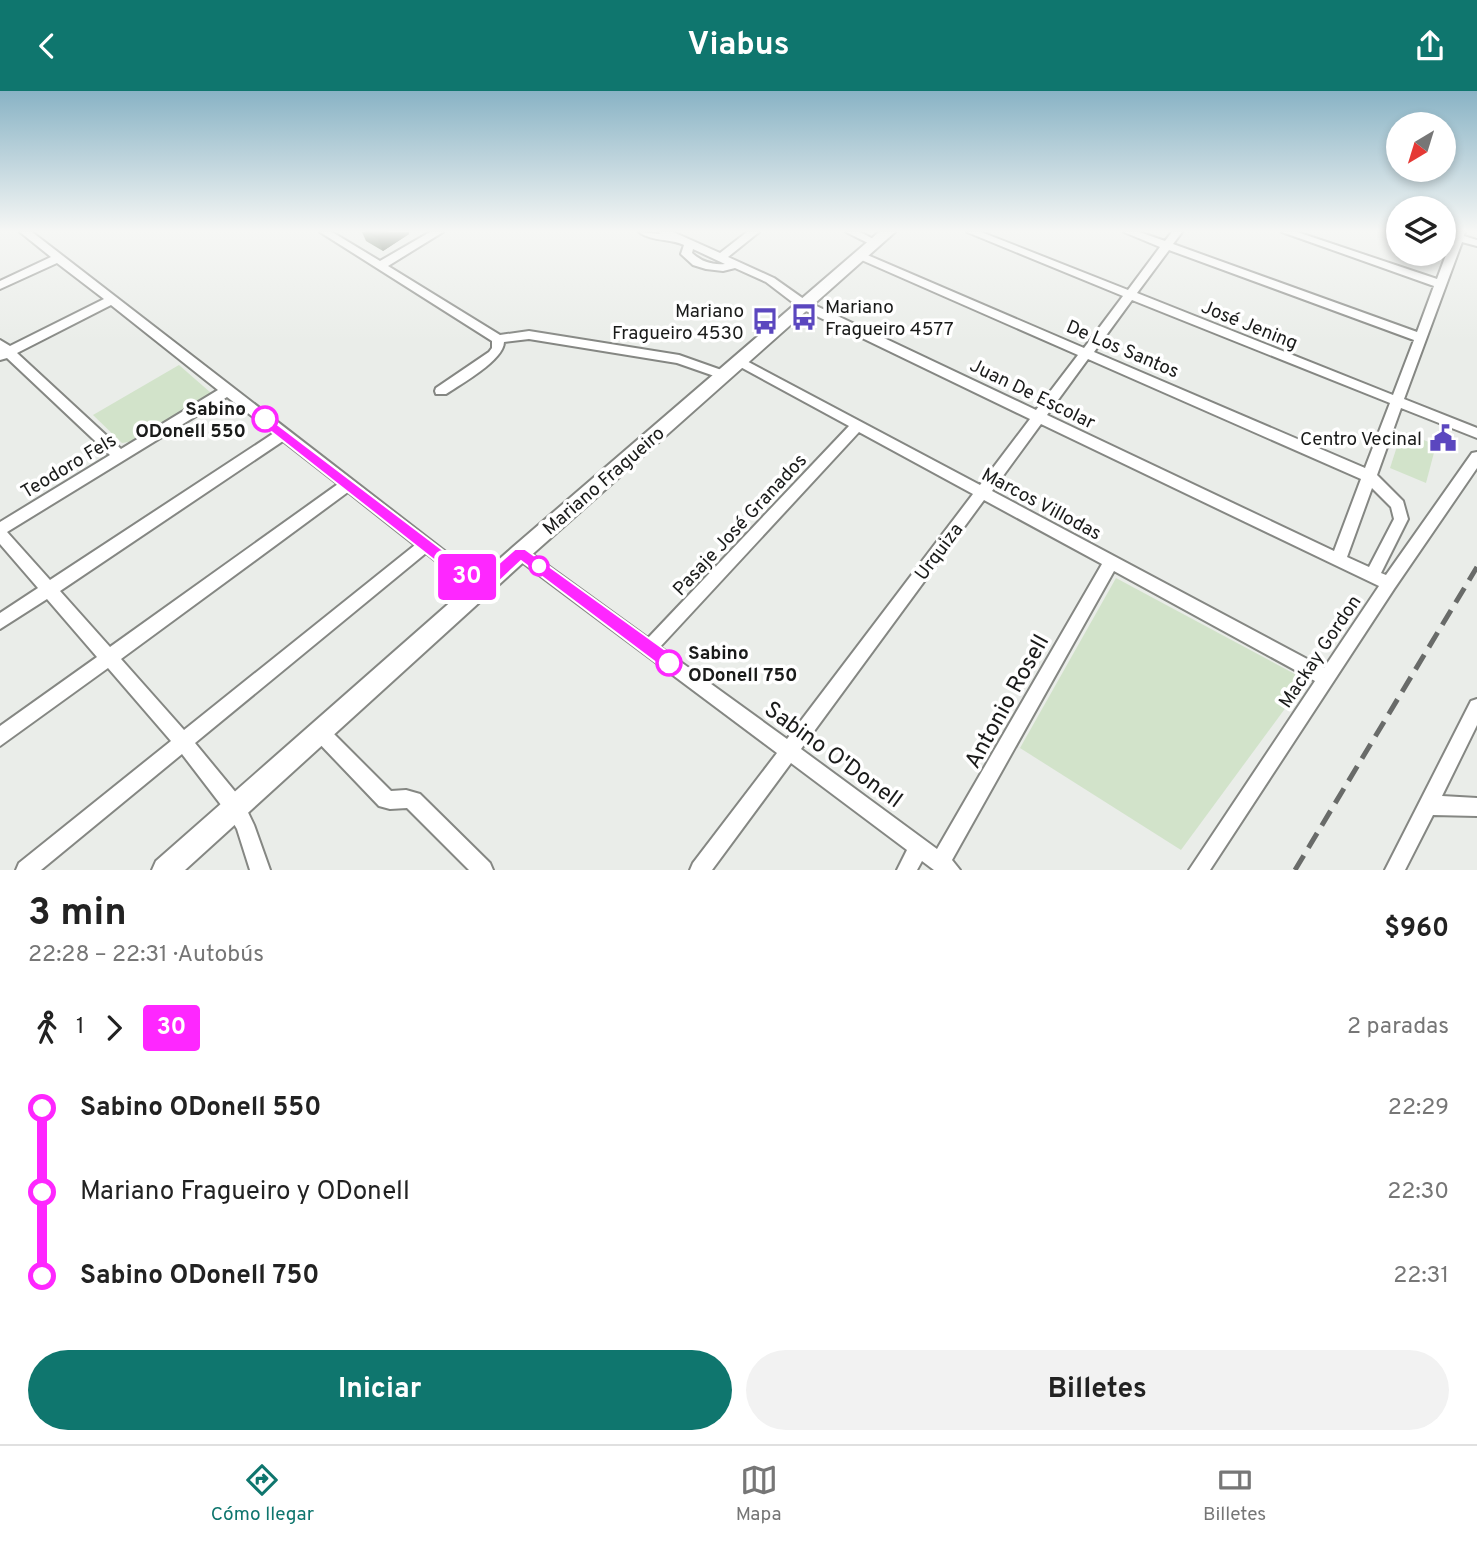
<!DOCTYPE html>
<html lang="es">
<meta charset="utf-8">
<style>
:root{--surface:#fff;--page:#f2f2f2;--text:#222;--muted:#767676;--line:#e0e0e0;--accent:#0f766e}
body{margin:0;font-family:Overpass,sans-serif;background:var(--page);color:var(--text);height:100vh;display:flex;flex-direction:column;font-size:26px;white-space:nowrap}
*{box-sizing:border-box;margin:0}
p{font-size:23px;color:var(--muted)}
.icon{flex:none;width:38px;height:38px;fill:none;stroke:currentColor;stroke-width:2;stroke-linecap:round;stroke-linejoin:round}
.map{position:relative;height:779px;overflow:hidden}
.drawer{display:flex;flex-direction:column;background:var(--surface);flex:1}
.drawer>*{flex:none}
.badge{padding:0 14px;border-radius:5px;font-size:24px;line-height:46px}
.needle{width:46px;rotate:218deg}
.buttons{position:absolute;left:1386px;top:21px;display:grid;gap:14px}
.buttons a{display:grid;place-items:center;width:70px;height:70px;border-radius:50%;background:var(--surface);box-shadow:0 4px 10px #0003;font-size:35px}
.map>.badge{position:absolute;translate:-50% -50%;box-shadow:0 0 0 4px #fff}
.legs{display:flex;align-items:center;gap:10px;height:77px;padding:0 28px;font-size:23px}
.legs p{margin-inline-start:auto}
.head{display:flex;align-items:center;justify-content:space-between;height:119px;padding:0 28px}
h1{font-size:38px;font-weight:700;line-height:52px}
.primary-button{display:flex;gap:14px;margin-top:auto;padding:14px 28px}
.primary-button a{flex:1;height:80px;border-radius:42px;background:var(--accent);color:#fff;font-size:28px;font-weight:700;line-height:80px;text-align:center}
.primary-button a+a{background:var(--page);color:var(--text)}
ul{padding:0 28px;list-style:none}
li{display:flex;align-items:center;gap:24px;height:84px;font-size:26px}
li i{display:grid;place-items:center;width:10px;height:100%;margin:0 9px;background:currentColor}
li i::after{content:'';width:18px;height:18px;margin:-9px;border:5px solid;border-radius:50%;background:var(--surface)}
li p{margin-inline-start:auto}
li:first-child i{background:linear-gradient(#0000 50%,currentColor 0)}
li:last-child i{background:linear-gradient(currentColor 50%,#0000 0)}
header{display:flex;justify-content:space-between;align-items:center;height:91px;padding:0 28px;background:var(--accent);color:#fff;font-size:32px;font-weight:700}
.menu{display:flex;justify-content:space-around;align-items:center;height:98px;border-top:2px solid var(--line);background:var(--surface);font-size:19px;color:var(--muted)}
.menu a{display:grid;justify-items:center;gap:4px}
.menu .selected{color:var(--accent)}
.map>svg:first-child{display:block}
</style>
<header><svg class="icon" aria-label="back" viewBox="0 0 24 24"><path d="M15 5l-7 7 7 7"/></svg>Viabus<svg class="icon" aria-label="share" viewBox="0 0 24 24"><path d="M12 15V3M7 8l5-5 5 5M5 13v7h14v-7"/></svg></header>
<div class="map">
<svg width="1477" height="779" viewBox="0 0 1477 779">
<rect width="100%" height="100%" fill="#eaede9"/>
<!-- green -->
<g fill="#d2e3ca">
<path d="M179,274l32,28 -2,4 -74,44 -13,2 -29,-28z"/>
<path d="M1402,340l34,14 -10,38 -36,-15z"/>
<path d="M1116,487l190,102 -125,170 -161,-102z"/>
</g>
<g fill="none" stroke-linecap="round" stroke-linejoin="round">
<defs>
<g id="minor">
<path d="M20,141h12l454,351 3,5 -3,5 -5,2 -5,-2 -50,-40 -231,190 47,57 12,25 16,45h-20l-13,-41 -9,-15 -46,-60 -141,116h-25l3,-7 152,-122 -63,-73 -108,78v-20l97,-69 -50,-58 -47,30v-16l38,-25 -38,-44v-22l110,-67 -103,-97 -7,2v-20l10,6 94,-47 -47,-36 -57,26v-8l51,-24zM111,214l107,85 -97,59 -104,-96zM227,306l47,36 -224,147 -43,-48zM283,350l55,43 -228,163 -50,-56zM348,401l67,53 -231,185 -63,-71z"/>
<path d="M320,141h12l48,29 50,-29h13l-55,34 112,69 29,-4 150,24 48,17 2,3 -6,4 -46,-16 -148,-24 -25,3c0,18 -43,42 -58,52h-10l-1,-3 1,-3 53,-36 3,-4v-7z"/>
<path d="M639,141l21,2 -1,-2h14l47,21 27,-21h12l-31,25 46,21 34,24 228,108 42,-55 -221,-97v-4h8l219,94 39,-52 -156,-64h14l147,58 32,-43 -36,-15h15l26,9 7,-9h10l-9,12 244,88 17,-46 -152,-54h15l140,47 15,-40 -8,-3v-4h21l-1,4 13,4v6l-15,-4 -58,157 73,29v10l-76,-30 -24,67 26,26 5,18 -27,54 5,2 86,-122 5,-1v16l-83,121 -184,281h-21l126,-189 -201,-110 -162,289 8,10h-26l-12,-9 -5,9h-20l10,-20 -116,-87 -79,107h-22l3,-7 84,-110 -262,-196 -3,-4 3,-4 5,-2 5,2 123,89 201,-212 -114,-62 -2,-3 6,-4 241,128 50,-66 -230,-111 -34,-26 -31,-14 -12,3 -17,-2 -13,-4 -12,-11 3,-9c-15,-7 -31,-3 -45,-13zM693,158l32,15c-13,1 -23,-2 -33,-11zM1169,159l245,90 -21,55 -256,-102zM1132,209l258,103 -25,65 -271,-116zM1088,268l273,120 -27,72 -287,-136zM1041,333l292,140 46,22 -55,82 -332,-177zM859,341l114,62 -186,245 -127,-92zM1372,397l19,19 3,12 -25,48 -22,-10zM984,409l118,64 -165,285 -136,-100z"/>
<path d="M846,141h14l21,11 -5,3 -4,-1z"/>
<path d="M1477,608v26l-35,71 35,2v18l-44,-1 -28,55h-20l86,-169z"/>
<path d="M320,632l6,3 65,65 15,-1 14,4 70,69 3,7h-24l-62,-62 -17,1 -11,-3 -65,-68 -3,-6 3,-6z"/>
</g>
<path id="major" d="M879,141h16l-368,327 -342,311h-33l4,-9 357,-314z"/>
</defs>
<!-- minor casing -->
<use href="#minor" stroke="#858783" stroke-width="4"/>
<!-- major casing -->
<use href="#major" stroke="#858783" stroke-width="4"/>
<!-- minor -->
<use href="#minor" fill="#fff" fill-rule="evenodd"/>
<!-- major -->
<use href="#major" fill="#fff" fill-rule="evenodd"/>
<!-- rail -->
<path stroke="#696b69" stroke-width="5" stroke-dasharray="17 9" stroke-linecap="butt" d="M1295,779l182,-303"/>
</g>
<!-- wall -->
<path fill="#35462d" d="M362,141h47v2l-26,17 -17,-10z"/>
<!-- shaded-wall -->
<path fill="#2b3924" d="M385,141h24v2l-26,17 -6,-14z"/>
<!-- building -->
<path fill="#3e5134" stroke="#2b3924" stroke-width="2" d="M368,141h17l-8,5z"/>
<!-- sky -->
<linearGradient id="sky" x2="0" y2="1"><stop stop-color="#89b3c5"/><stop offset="0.56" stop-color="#f6f7f5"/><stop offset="1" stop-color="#f6f7f5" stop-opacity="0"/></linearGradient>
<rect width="1477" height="250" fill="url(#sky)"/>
<!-- line-1 -->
<path fill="#fe27ff" stroke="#fff" stroke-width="2" d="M265,324l216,164 34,-30h10l150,108 2,6 -2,5 -6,2 -6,-2 -142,-107 -34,32h-11l-216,-170 -2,-4z"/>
<!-- icons -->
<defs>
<symbol id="bus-bare" viewBox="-9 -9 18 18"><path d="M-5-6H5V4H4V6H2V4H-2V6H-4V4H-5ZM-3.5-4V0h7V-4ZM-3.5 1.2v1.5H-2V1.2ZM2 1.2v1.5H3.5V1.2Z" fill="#5b47bf" stroke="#fff" stroke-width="2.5" paint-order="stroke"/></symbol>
<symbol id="civic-bare" viewBox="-9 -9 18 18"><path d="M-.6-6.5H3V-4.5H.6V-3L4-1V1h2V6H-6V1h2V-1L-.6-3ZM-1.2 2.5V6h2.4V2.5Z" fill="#5b47bf" stroke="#fff" stroke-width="2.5" paint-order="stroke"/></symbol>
</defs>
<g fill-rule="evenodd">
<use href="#bus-bare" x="785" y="207" width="38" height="38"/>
<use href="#bus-bare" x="746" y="211" width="38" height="38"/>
<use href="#civic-bare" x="1424" y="328" width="38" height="38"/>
</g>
<!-- markers -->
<g fill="#fff" stroke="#fe27ff" stroke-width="3.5">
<circle cx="265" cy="328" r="12"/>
<circle cx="539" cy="475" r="9"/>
<circle cx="669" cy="572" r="12"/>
</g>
<g text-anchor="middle" stroke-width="7" stroke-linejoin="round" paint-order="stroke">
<!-- poi labels -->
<g font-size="19" fill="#1a1b1a" stroke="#fff" text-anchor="end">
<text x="825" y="222" text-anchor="start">Mariano<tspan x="825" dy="22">Fragueiro 4577</tspan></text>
<text x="744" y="226">Mariano<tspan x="744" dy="22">Fragueiro 4530</tspan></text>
<text x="1422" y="354">Centro Vecinal</text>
</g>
<!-- street labels -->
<g font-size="19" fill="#1a1b1a" stroke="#fff">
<text transform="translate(1250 233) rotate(22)" y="7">José Jening</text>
<text transform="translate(1123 257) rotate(23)" y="7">De Los Santos</text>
<text transform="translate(1033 302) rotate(26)" y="7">Juan De Escolar</text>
<text transform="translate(68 374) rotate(-31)" y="7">Teodoro Fels</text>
<text transform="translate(603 389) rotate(-41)" y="7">Mariano Fragueiro</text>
<text transform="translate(1042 412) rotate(28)" y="7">Marcos Villodas</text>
<text transform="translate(739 433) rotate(-47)" y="7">Pasaje José Granados</text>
<text transform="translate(938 460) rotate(-53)" y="7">Urquiza</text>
<text transform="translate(1319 560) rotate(-56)" y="7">Mackay Gordon</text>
</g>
<!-- stop labels -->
<g font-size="19" font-weight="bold" fill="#1a1b1a" stroke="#fff" text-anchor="end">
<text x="246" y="324">Sabino<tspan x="246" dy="22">ODonell 550</tspan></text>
<text x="688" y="568" text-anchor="start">Sabino<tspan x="688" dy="22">ODonell 750</tspan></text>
</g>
<!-- near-street labels -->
<g font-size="23" fill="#1a1b1a" stroke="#fff">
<text transform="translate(1006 610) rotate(-61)" y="8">Antonio Rosell</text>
<text transform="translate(834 663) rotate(36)" y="8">Sabino O'Donell</text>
</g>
</g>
</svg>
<div class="buttons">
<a><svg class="needle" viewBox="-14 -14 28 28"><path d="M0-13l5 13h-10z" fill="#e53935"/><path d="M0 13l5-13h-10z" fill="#767676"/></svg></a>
<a><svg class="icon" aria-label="layers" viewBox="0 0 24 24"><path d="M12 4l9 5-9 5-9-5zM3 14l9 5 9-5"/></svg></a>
</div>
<b class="badge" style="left:467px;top:486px;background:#fe27ff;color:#fff">30</b>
</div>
<section class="drawer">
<div class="head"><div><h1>3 min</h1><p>22:28 – 22:31 · Autobús</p></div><b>$960</b></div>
<div class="legs"><svg class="icon" aria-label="walk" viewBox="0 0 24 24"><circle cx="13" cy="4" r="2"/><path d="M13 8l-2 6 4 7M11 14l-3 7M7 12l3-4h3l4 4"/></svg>1<svg class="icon" aria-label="forward" viewBox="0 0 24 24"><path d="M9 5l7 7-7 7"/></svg><b class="badge" style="background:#fe27ff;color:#fff">30</b><p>2 paradas</p></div>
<ul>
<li><i style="color:#fe27ff"></i><b>Sabino ODonell 550</b><p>22:29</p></li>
<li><i style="color:#fe27ff"></i><span>Mariano Fragueiro y ODonell</span><p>22:30</p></li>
<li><i style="color:#fe27ff"></i><b>Sabino ODonell 750</b><p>22:31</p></li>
</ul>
<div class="primary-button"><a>Iniciar</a><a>Billetes</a></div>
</section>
<nav class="menu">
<a class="selected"><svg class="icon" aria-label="directions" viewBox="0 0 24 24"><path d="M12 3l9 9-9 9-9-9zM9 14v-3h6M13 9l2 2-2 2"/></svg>Cómo llegar</a>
<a><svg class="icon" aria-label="map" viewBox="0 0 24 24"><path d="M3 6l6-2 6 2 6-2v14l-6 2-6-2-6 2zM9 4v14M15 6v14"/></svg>Mapa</a>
<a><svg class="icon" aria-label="tickets" viewBox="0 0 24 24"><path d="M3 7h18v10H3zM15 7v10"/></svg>Billetes</a>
</nav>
